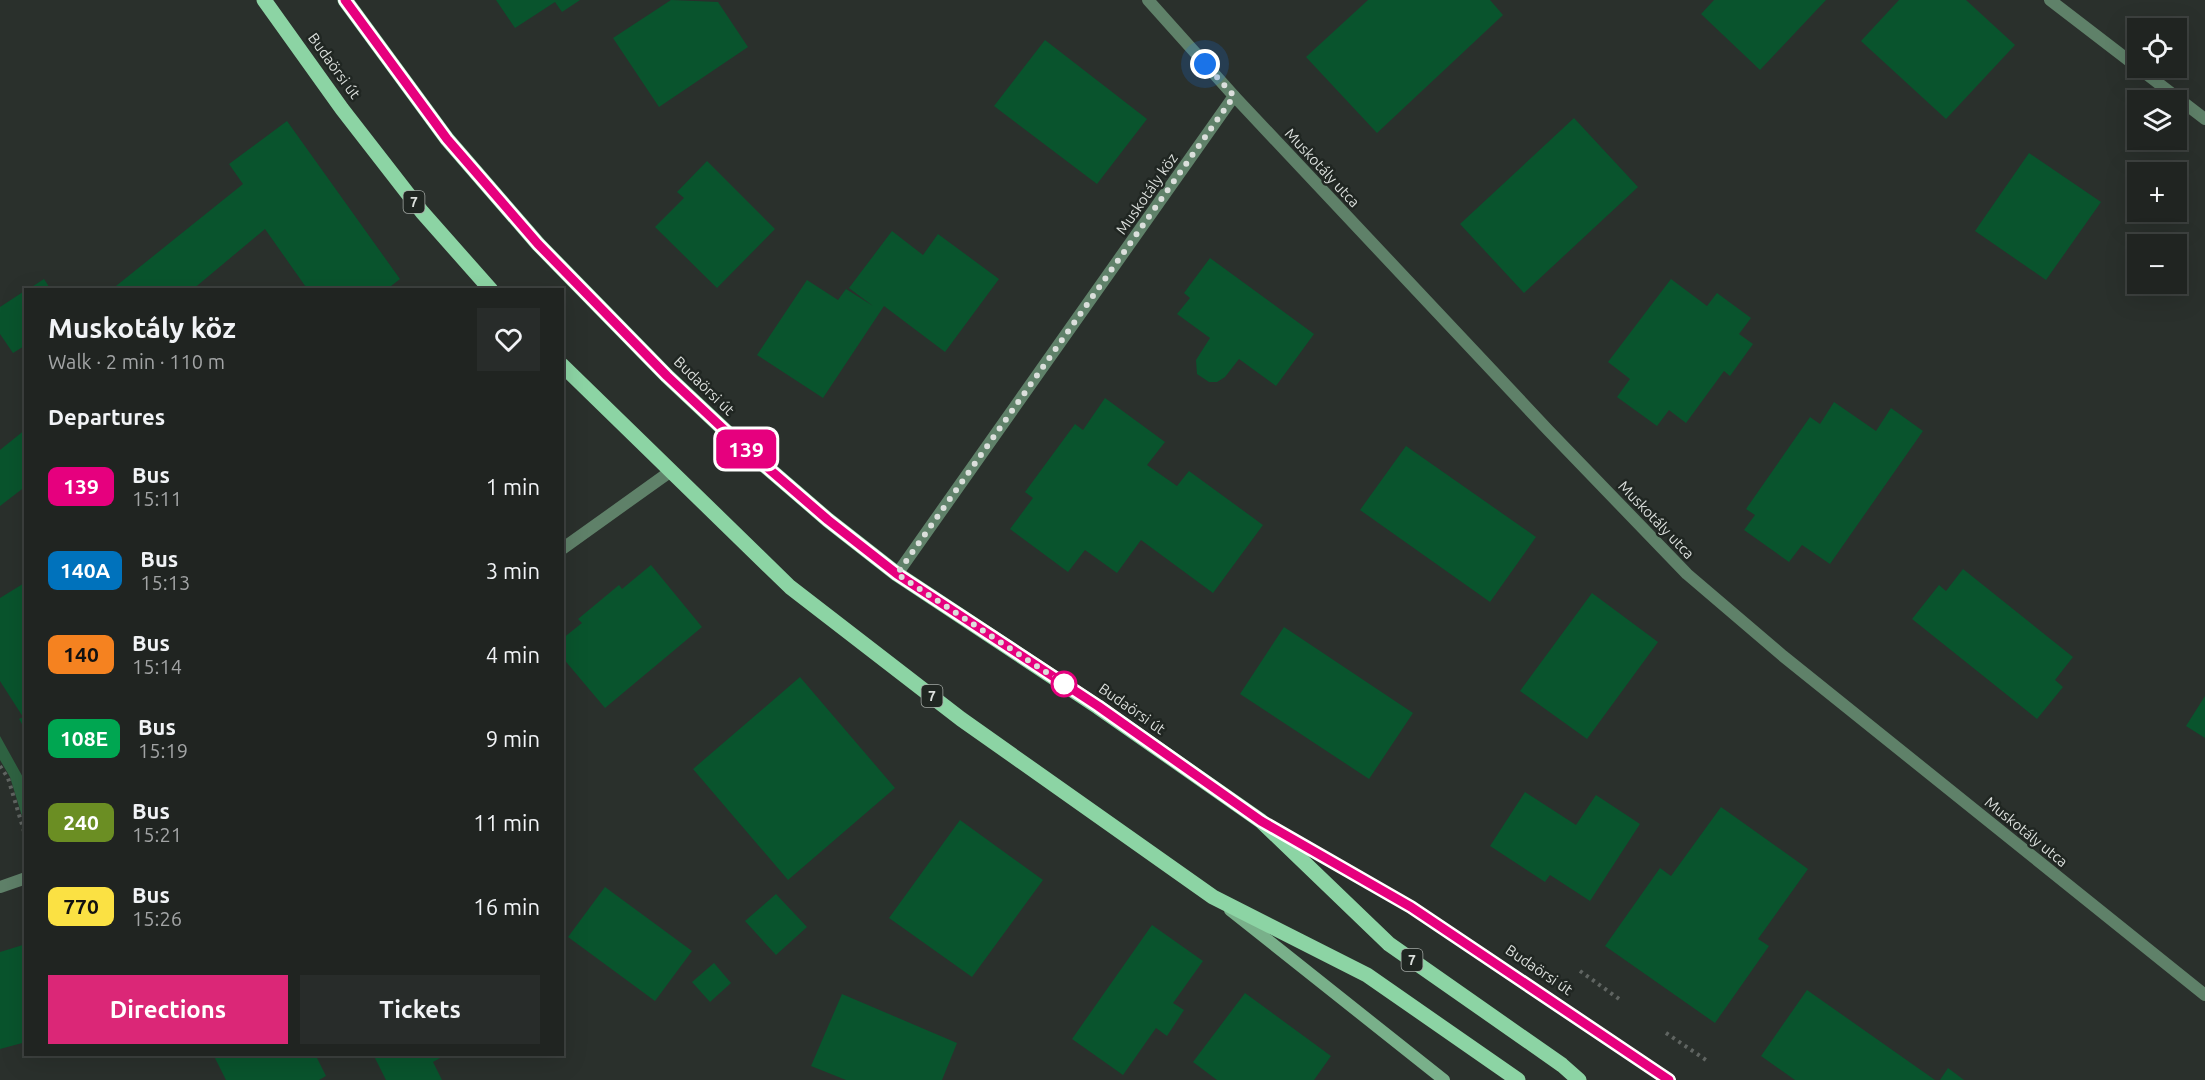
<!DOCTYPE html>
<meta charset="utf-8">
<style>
:root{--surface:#202421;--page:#282c2a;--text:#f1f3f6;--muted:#a2a4a5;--line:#3d413f;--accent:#db2777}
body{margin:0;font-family:Ubuntu,sans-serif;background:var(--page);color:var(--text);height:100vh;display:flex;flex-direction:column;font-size:22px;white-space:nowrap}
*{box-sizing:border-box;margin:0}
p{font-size:20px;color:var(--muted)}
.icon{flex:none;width:33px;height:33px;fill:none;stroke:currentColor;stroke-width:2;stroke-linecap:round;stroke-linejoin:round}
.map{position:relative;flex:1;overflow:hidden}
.drawer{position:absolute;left:24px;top:288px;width:540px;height:768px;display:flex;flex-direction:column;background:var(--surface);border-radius:0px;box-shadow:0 6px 24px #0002,0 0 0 2px var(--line)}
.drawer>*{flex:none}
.badge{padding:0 12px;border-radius:9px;font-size:21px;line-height:39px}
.buttons{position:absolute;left:2127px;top:18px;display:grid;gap:12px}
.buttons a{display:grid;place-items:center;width:60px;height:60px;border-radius:0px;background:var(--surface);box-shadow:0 6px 24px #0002,0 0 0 2px var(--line);font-size:30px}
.you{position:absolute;width:30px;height:30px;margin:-15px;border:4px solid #fff;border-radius:50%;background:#1a73e8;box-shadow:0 0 0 9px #1a73e833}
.map>.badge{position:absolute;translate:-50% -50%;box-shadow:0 0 0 3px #fff}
h2{padding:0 24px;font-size:22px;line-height:54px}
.round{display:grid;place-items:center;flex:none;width:63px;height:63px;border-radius:0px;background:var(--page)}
.headline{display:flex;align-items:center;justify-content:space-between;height:102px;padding:0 24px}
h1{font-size:28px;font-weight:700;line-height:45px}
.action{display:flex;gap:12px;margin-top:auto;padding:12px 24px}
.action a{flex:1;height:69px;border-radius:0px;background:var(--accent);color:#fff;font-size:24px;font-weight:700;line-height:69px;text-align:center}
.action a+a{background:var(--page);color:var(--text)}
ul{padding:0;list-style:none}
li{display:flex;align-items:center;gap:18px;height:84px;padding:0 24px}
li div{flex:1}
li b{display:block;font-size:22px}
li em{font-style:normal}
li .badge{min-width:66px;font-weight:700;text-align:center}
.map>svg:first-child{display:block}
</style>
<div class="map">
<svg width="2205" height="1080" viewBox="0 0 2205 1080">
<rect width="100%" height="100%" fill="#2a302c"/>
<!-- green -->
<path fill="#2f6342" d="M0,736l25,45v45l-15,-49 -10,-17z"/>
<!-- building -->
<g fill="#09542d">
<path d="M496,0h84l-18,12 -7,-10 -40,26z"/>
<path d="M671,0l47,2 30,45 -89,60 -46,-69z"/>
<path d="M1368,0h122l13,15 -126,118 -71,-76z"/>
<path d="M1714,0h112l-66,70 -59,-56z"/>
<path d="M1899,0h67l49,45 -69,74 -85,-78z"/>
<path d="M1045,40l102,79 -50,65 -103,-78z"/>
<path d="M1574,118l64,69 -114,106 -64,-69z"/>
<path d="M287,121l113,158 -14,11h-78l-43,-61 -73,61h-81l132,-106 -14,-20z"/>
<path d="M2029,153l72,49 -55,78 -71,-49z"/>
<path d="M707,161l68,68 -58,59 -62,-61 29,-29 -7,-6z"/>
<path d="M892,231l31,24 15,-21 61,45 -54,73 -61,-46 -61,92 -66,-43 50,-75 31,20 8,-11 27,17 -24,-18z"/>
<path d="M1210,258l104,76 -38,52 -37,-27 -14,18 -8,5h-8l-12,-8 -1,-14 14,-22 -33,-24 13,-16 -6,-5z"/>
<path d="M44,279l7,11h-24z"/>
<path d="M1671,279l36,27 10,-13 34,25 -12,16 14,10 -23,32 -6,-5 -38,52 -17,-13 -12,16 -40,-29 13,-18 -22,-17z"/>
<path d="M26,290v55l-13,8 -13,-19v-27z"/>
<path d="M1105,398l60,44 -18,23 30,21 12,-15 74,54 -50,68 -72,-53 -24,33 -32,-23 -17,22 -58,-43 23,-31 -8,-6 50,-68 8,6z"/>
<path d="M1834,402l42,29 15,-23 32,23 -93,133 -28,-19 -13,17 -45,-32 11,-15 -9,-6 64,-92 10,7z"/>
<path d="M26,429v57l-26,20v-56z"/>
<path d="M1406,446l130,91 -46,65 -130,-92z"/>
<path d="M651,565l51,62 -97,81 -43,-51v-18l20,-16 -4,-4 41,-34 3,4z"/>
<path d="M1963,569l110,88 -18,23 8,7 -26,32 -125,-100 27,-34 7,6z"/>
<path d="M26,582v149l-7,-12 4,-2 -23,-36v-83z"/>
<path d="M1592,593l66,49 -71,97 -67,-48z"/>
<path d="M1284,627l129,86 -44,66 -129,-85z"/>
<path d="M800,677l95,111 -107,92 -95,-111z"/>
<path d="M2205,696v42l-19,-12z"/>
<path d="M1525,792l51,33 20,-30 44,29 -50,77 -40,-26 -5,7 -55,-36z"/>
<path d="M1721,807l87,62 -50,70 11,7 -54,77 -110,-77 55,-78 11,8z"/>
<path d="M960,820l83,60 -71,97 -83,-59z"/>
<path d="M605,887l87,64 -37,50 -87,-64z"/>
<path d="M776,894l31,33 -31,28 -31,-34z"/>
<path d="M1152,925l51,36 -30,42 11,7 -17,26 -11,-8 -33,47 -51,-36z"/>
<path d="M26,944v98l-26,7v-97z"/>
<path d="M714,963l17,20 -21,19 -18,-20z"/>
<path d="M1807,990l128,90h-140l-34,-24z"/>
<path d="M1245,993l86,63 -17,24h-97l-24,-18z"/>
<path d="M842,994l115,49 -15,37h-96l-35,-14z"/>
<path d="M217,1054h98l11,22 -7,4h-93l-12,-24z"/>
<path d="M373,1054h74l-14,8 9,18h-56z"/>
<path d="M1948,1068l16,12h-24z"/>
</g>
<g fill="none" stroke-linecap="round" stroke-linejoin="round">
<!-- path -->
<g stroke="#606562" stroke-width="4" stroke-dasharray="3 4.5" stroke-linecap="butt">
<path d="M0,766l8,12 18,60"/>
<path d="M1580,971l39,28"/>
<path d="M1666,1033l43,29"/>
</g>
<!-- street -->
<g stroke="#5f8169" stroke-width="12">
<path d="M1148,0l86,96 314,334 139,144 96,82 422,339"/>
<path d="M2050,0l155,119"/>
<path d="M562,549l109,-78"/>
<path d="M897,574l337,-478"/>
<path d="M0,887l26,-9"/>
</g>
<!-- secondary -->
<g stroke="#79b08a" stroke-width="12">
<path d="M1276,830l135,77 258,173"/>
<path d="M1230,910l214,170"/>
</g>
<!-- primary -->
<g stroke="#8cd4a4" stroke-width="15">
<path d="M264,0l78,109 80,103 69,78"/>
<path d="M345,0l102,139 91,105 129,132 66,62 95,82 69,54 201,133 163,114 128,123 173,121 17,15"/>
<path d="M562,365l228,222 171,132 252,178 154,78 151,105"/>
</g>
</g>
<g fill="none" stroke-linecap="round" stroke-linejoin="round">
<defs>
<path id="line" d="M345,0l102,139 91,105 129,132 66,62 95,82 69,54 201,132 163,115 150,86 258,173"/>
</defs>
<!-- line casing -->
<use href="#line" stroke="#fff" stroke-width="14"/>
<!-- line -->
<use href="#line" stroke="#e6007e" stroke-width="9"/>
<!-- walk -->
<path stroke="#dbdfdc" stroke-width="6" stroke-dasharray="0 10.8" d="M1064,684l-167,-110 337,-478 -29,-32"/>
</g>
<!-- markers -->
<circle fill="#fff" stroke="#e6007e" stroke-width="3" cx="1064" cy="684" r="12"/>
<g text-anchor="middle" stroke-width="5" stroke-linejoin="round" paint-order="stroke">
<!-- shield labels -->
<g fill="#202622" stroke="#a3a8a4" stroke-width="1.5">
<rect x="403.5" y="191" width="21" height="22" rx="4.5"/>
<rect x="921.5" y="685" width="21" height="22" rx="4.5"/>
<rect x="1401.5" y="949" width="21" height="22" rx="4.5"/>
</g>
<g font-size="14" font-weight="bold" fill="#dbdfdc">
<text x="414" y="207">7</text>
<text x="932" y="701">7</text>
<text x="1412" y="965">7</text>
</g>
<!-- street labels -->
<g font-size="15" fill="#dbdfdc" stroke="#202622">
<text transform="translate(334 66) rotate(54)" y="5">Budaörsi út</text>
<text transform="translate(1322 168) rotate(47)" y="5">Muskotály utca</text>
<text transform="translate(1147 194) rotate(-55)" y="5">Muskotály köz</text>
<text transform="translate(704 386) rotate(44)" y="5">Budaörsi út</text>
<text transform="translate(1656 520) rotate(46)" y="5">Muskotály utca</text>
<text transform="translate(1132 709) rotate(35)" y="5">Budaörsi út</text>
<text transform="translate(2026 832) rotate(39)" y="5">Muskotály utca</text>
<text transform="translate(1539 970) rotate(34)" y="5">Budaörsi út</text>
</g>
</g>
</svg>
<div class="buttons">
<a><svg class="icon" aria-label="locate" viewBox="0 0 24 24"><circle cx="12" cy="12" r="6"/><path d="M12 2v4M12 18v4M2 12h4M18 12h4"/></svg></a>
<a><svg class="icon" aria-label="layers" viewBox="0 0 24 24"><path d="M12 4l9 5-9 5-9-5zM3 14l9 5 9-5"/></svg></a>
<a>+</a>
<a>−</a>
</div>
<div class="you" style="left:1205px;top:64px"></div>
<b class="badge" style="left:746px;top:449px;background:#e6007e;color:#fff">139</b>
<section class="drawer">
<div class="headline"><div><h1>Muskotály köz</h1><p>Walk · 2 min · 110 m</p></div><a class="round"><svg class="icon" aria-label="heart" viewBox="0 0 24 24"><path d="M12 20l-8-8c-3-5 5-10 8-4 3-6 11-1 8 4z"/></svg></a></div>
<h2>Departures</h2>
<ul>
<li><span class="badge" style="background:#e6007e;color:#fff">139</span><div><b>Bus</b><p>15:11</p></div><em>1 min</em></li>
<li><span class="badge" style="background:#0072bc;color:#fff">140A</span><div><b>Bus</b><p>15:13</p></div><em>3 min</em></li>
<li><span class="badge" style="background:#f58220;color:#111">140</span><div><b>Bus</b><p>15:14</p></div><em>4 min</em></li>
<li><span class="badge" style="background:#00a651;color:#fff">108E</span><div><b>Bus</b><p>15:19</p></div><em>9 min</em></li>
<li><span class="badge" style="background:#6b8e23;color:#fff">240</span><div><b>Bus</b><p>15:21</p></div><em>11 min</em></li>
<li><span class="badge" style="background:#fbe143;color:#111">770</span><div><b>Bus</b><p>15:26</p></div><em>16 min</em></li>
</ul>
<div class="action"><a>Directions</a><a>Tickets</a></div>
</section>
</div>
